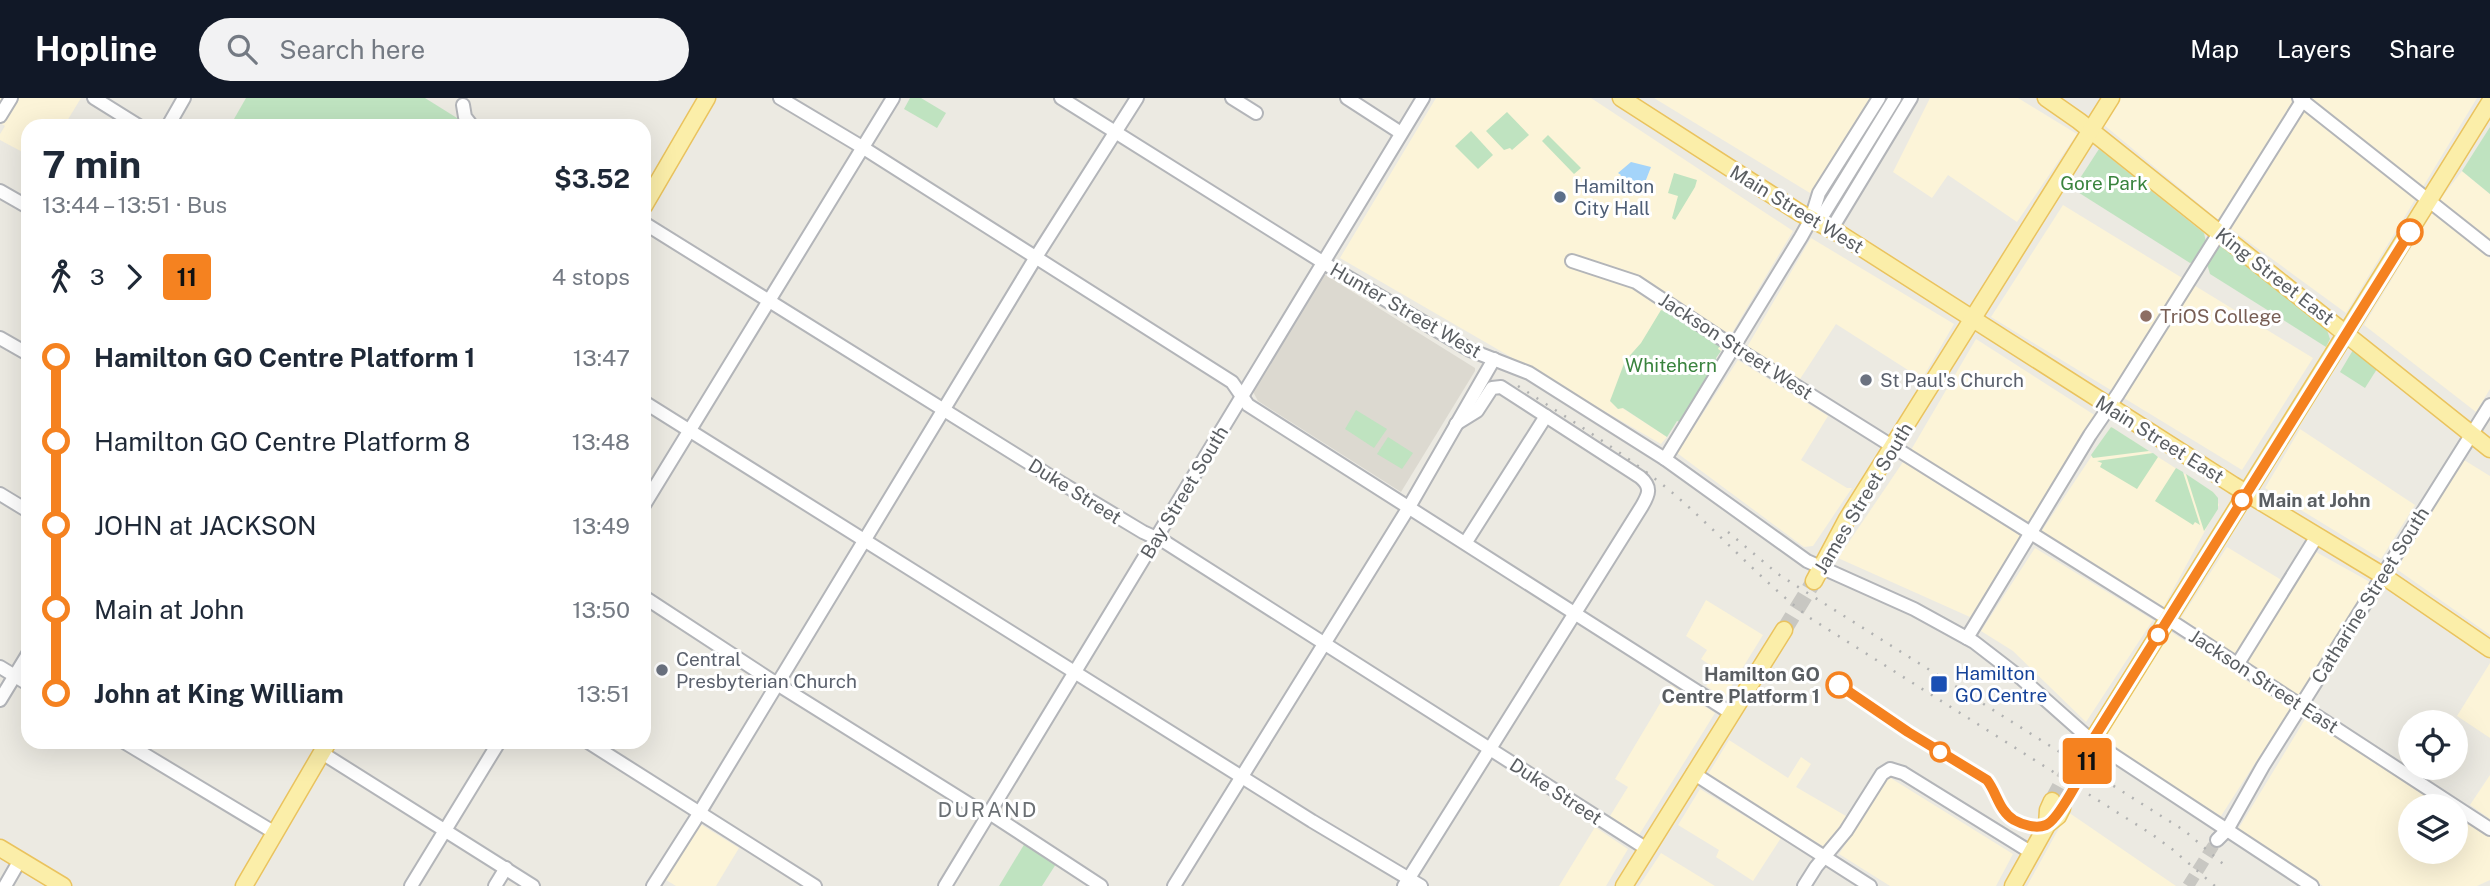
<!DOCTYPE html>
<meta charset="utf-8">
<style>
:root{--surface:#fff;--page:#f2f2f3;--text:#1f2937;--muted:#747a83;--accent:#111827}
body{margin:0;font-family:"Public Sans",sans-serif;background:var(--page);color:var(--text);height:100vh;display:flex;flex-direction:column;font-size:26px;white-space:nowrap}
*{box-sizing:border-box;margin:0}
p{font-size:23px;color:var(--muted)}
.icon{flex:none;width:38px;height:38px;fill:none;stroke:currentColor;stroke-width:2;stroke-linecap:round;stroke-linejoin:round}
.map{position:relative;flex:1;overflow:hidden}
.drawer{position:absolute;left:21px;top:21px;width:630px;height:630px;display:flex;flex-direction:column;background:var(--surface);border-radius:21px;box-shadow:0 7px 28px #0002}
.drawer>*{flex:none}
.badge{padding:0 14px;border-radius:5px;font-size:24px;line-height:46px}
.tools{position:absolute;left:2398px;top:612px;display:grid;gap:14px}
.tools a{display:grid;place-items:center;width:70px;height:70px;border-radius:50%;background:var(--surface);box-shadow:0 7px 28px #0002;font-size:35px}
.map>.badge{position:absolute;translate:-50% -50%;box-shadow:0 0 0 4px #fff}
.legs{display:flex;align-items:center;gap:10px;height:77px;padding:0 21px;font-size:23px}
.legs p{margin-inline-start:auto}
.summary{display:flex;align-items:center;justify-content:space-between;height:119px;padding:0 21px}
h1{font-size:38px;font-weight:700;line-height:52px}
ul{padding:0 21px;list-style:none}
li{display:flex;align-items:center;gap:24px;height:84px;font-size:26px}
li i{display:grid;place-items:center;width:10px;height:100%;margin:0 9px;background:currentColor}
li i::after{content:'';width:18px;height:18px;margin:-9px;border:5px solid;border-radius:50%;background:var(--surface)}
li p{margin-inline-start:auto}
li:first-child i{background:linear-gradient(#0000 50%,currentColor 0)}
li:last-child i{background:linear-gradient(currentColor 50%,#0000 0)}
header{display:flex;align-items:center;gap:42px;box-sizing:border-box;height:98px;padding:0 35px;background:var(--accent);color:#fff}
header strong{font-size:33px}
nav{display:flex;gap:38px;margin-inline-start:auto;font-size:24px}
.search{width:490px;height:63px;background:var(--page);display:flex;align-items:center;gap:18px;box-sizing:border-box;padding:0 24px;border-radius:38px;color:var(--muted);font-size:26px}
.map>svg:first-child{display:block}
</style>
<header>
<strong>Hopline</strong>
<div class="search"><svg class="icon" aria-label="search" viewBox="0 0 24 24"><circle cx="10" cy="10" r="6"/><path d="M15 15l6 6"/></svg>Search here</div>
<nav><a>Map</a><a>Layers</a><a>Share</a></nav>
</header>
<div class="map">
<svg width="2490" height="788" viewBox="0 0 2490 788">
<rect width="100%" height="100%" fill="#eceae2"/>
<!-- commercial -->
<g fill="#fcf4d8">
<path d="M0,0h81l-17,28h-36v29l-28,-15v-6l5,-8 -5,-3z"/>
<path d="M1436,0h155l202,133 -72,120 -59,-39 -52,88 57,37 -6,7 -321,-186z"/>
<path d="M1654,0h219l-63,95z"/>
<path d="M1930,0h88l59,36 -60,88 -69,-47 -16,23 -39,-26z"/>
<path d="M2121,0h356l-131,215 -130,-95 -112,-93z"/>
<path d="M2462,73l28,23v47l-52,-39z"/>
<path d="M2063,107l250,153 -71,112 -251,-153z"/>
<path d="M2432,115l58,45v131l-14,23 -112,-87z"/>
<path d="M1811,140l143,86 -32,55 -86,-55 -36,55 -53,-32z"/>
<path d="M1976,241l120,77 -67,106 -118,-72z"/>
<path d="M1738,262l90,56 -27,44 46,28h5l-39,58 -9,1 -127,-94z"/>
<path d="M2111,329l102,65 6,13 -56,103 -122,-76z"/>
<path d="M2300,331l115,76 -34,54 -116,-71z"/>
<path d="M2464,362l26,16v159l-95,-67z"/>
<path d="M1903,364l118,74 -51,81 -132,-59z"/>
<path d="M2227,449l66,40 23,-35 54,30 -71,115 -118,-79z"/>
<path d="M2035,450l118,72 -67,102 -73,-71 -32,-20z"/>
<path d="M1706,502l57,35 -39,63 -18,-12 10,-17 -15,-10 6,-9 -21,-14z"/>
<path d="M2171,534l119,77 -69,107 -90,-56 -22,-20 -2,-6z"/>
<path d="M2490,565v75l-33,-22z"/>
<path d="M1671,587l44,28 -76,122 -29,-19 18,-29 -13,-8z"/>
<path d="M2307,618l138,91h-35v45h45v-39l35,23v44l-13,6h-154l-86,-55z"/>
<path d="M1729,642l59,38 13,-21 10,7 -15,23 50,29 -20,32 -119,-72z"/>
<path d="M2490,677v44l-20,-14z"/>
<path d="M1889,679l124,77 -17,32h-106l-51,-32z"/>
<path d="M1700,691l81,49 -28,43 -37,-24 3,-7 -41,-25z"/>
<path d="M2068,714l108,74h-149z"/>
<path d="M700,726l39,24 -23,38h-40l-10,-6z"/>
<path d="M1595,729l33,22 -22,37h-47z"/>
<path d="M1661,755l54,33h-76z"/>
</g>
<!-- education -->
<path fill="#dcd9d0" d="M1324,176l151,94v3l-74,121 -143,-91 -6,-11z"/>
<!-- green -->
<g fill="#bfe3c0">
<path d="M246,0h179l40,25 -1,3h-234z"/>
<path d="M910,0h11l25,15 -9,15 -33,-19z"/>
<path d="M1507,14l22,23 -17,15 -2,-2 -6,2 -18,-19z"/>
<path d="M2490,29v67l-28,-23z"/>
<path d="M1471,33l22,24 -15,14 -23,-23z"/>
<path d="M1548,37l33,33 -7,6 -32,-33z"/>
<path d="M2099,51l105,84 2,9 -13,20 -3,1 -117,-74z"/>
<path d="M1674,75l23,7 -2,7 -20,33 -3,-2 6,-22 -10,-3z"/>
<path d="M2219,146l108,86 3,9 -4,8 -116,-73 -3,-10z"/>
<path d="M1661,212l17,5 42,30 -2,4 3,2 -5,7 2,6 -38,58 -3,-1 -10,16 -44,-29 -5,1 -8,-8 15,-40 16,-18z"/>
<path d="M2353,252l24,19 -12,19 -25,-16z"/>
<path d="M1356,312l31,19 -13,19 -29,-19z"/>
<path d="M2111,329l2,1 36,23 -56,7 -2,-3z"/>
<path d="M1388,339l25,16 -11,16 -25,-15z"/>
<path d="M2153,355l5,4 -21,32 -37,-22 2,-4 -5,-2z"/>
<path d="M2176,370l7,4 17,53 -5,-3 -2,3 -38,-24z"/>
<path d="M2186,376l27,18 5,6v11l-14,22z"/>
<path d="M1025,745l31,21 -14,22h-43z"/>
</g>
<!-- water -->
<path fill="#a4d4fa" d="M1631,64l20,5 -7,18 -24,-8 1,-2 -3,-2z"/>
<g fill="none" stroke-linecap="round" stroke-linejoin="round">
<!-- minor-tunnel -->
<path stroke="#c8c7c2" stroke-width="12" stroke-dasharray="12 6" stroke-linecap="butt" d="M2188,788l29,-46"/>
<!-- major-tunnel -->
<g stroke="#c8c7c2" stroke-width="16" stroke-dasharray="16 8" stroke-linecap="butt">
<path d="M1784,532l30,-49"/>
<path d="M2052,703l25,-46"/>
<path d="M2062,710l25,-47"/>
</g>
<defs>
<g id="minor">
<path d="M94,0l45,28"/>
<path d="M780,0l82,49 370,235 16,23 483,308"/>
<path d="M1061,0l271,170 138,82 59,23 136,86 142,102 107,48 60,33 48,37 70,62 220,145"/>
<path d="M1232,0l24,15"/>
<path d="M1347,0l54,35"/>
<path d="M2299,0l191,151"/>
<path d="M463,7l2,12 7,9"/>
<path d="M0,18l11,-18"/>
<path d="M168,28l16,-28"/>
<path d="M0,93l28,16"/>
<path d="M644,125l414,258 85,51 22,10 482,307"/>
<path d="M1818,125l77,-125"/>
<path d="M1831,132l80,-132"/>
<path d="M1572,163l64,21 98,65 434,272 322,210"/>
<path d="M0,240l28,16"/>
<path d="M644,304l668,419 109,65"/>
<path d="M1665,361l136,-222 10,-18 8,-26 60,-95"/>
<path d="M0,396l28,17"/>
<path d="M644,407l249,-407"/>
<path d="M1466,444l80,-126"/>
<path d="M644,499l133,87 200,125 17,7 107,70"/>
<path d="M1967,540l123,-203 28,-41 186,-296"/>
<path d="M2237,567l80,-129"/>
<path d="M0,569l28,17"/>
<path d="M0,602l28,-46"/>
<path d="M124,644l151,91"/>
<path d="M588,644l227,144"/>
<path d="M322,655l211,133"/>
<path d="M1693,675l177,113"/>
<path d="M2217,742l10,-10 36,-64 227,-361"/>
<path d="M5,788l15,-26"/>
<path d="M411,788l88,-144"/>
<path d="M495,788l11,-18"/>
<path d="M653,788l42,-66 341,-563 101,-159"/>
<path d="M945,788l478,-788"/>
<path d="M1174,788l235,-379 85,-148"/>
<path d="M1404,788l238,-380c7,-12 10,-19 -2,-29l-139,-90 -9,1 -15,23 -21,13"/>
<path d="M1804,788l12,-19 30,-36 36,-57 8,-5 13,4 129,80"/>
</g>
<g id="major">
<path d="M1621,0l179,115 40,21 393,251 149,90 108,74"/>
<path d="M2046,0l33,23 411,328"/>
<path d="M644,108l63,-108"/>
<path d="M1814,483l33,-62 264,-421"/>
<path d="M2077,657l15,-14 398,-639"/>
<path d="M2047,727l1,-15 4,-9"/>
<path d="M0,750l63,38"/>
<path d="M244,788l84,-144"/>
<path d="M1624,788l160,-256"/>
<path d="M2013,788l34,-61 11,-9 4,-8"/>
</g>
</defs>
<!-- minor casing -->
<use href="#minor" stroke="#b3b5b9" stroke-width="16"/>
<!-- major casing -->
<use href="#major" stroke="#eac35e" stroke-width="19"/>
<!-- minor -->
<use href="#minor" stroke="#fff" stroke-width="12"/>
<!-- major -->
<use href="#major" stroke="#fbeea9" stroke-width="16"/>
<!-- rail -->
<g stroke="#b1b2b2" stroke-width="2.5" stroke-dasharray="2 9" stroke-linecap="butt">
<path d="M1518,288c51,33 103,65 150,103 49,41 91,90 142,129l343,217 19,14 43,37"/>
<path d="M1728,434l50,42 28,18 379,239 44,38"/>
</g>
</g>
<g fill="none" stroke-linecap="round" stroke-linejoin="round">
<defs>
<path id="line-1" d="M1839,587l69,47 79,48c10,13 12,31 27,40 9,5 22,9 32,5 12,-5 39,-55 43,-68 2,-5 2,-11 3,-16l318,-509"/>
</defs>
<!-- line-1 casing -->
<use href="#line-1" stroke="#fff" stroke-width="16"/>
<!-- line-1 -->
<use href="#line-1" stroke="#f58220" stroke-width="10"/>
</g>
<!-- markers -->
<circle fill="#5c6f8a" stroke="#fff" stroke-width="2.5" cx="1560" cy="99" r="7"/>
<g fill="#fff" stroke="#f58220" stroke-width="3.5">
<circle cx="2410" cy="134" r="12"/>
<circle cx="2242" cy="402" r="9"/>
<circle cx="2158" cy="537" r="9"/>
<circle cx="1839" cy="587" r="12"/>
<circle cx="1940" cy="654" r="9"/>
</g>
<circle fill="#8d6e63" stroke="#fff" stroke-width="2.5" cx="2146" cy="218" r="7"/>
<g fill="#6b7280" stroke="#fff" stroke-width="2.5">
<circle cx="1866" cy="282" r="7"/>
<circle cx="662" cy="572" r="7"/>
</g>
<rect fill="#1a4fb4" stroke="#fff" stroke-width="2.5" x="1930" y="577" width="18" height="18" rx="3.5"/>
<g text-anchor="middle" stroke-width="6" stroke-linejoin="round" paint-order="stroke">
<!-- park labels -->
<g font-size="19" fill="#39833d" stroke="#fff">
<text x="2104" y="92">Gore Park</text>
<text x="1671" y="274">Whitehern</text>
</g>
<!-- service labels -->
<g font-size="19" fill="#4e5e75" stroke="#fff" text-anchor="start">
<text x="1574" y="95">Hamilton<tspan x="1574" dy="22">City Hall</tspan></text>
</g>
<!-- street labels -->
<g font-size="19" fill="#5a5e62" stroke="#fff">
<text transform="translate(1797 111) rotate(31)" y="7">Main Street West</text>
<text transform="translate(2275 178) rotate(38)" y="7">King Street East</text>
<text transform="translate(1406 212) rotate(30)" y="7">Hunter Street West</text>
<text transform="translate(1736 248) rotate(33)" y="7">Jackson Street West</text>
<text transform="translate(2160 341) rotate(32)" y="7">Main Street East</text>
<text transform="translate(1075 393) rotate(32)" y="7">Duke Street</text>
<text transform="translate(1184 394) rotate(-59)" y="7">Bay Street South</text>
<text transform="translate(1863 400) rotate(-59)" y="7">James Street South</text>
<text transform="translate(2370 497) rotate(-58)" y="7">Catharine Street South</text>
<text transform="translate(2264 583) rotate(33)" y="7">Jackson Street East</text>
<text transform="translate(1556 693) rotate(33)" y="7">Duke Street</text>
</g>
<!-- education labels -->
<g font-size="19" fill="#785e54" stroke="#fff" text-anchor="start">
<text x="2160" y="225">TriOS College</text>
</g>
<!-- worship labels -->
<g font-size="19" fill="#5b616d" stroke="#fff" text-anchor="start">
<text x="1880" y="289">St Paul's Church</text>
<text x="676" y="568">Central<tspan x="676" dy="22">Presbyterian Church</tspan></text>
</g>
<!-- stop labels -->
<g font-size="19" font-weight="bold" fill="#5a5e62" stroke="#fff" text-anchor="start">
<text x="2258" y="409">Main at John</text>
<text x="1820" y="583" text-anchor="end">Hamilton GO<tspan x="1820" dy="22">Centre Platform 1</tspan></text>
</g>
<!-- transit labels -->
<g font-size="19" fill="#164399" stroke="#fff" text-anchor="start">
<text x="1955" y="582">Hamilton<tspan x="1955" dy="22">GO Centre</tspan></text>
</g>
<!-- neighbourhood labels -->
<g font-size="21" letter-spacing="2" fill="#6b7074" stroke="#fff">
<text x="988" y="719">DURAND</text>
</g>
</g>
</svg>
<div class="tools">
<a><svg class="icon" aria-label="locate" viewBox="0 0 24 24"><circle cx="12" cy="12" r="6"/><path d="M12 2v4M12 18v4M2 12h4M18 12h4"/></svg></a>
<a><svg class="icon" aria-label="layers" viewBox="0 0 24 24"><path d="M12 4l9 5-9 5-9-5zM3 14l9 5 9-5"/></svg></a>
</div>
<b class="badge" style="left:2087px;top:663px;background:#f58220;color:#111">11</b>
<section class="drawer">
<div class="summary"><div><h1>7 min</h1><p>13:44 – 13:51 · Bus</p></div><b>$3.52</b></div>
<div class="legs"><svg class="icon" aria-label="walk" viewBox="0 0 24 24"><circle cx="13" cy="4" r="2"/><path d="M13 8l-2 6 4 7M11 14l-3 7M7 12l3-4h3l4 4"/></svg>3<svg class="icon" aria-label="forward" viewBox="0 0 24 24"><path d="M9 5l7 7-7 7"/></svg><b class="badge" style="background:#f58220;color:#111">11</b><p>4 stops</p></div>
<ul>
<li><i style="color:#f58220"></i><b>Hamilton GO Centre Platform 1</b><p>13:47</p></li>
<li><i style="color:#f58220"></i><span>Hamilton GO Centre Platform 8</span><p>13:48</p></li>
<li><i style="color:#f58220"></i><span>JOHN at JACKSON</span><p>13:49</p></li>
<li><i style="color:#f58220"></i><span>Main at John</span><p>13:50</p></li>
<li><i style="color:#f58220"></i><b>John at King William</b><p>13:51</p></li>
</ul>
</section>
</div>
